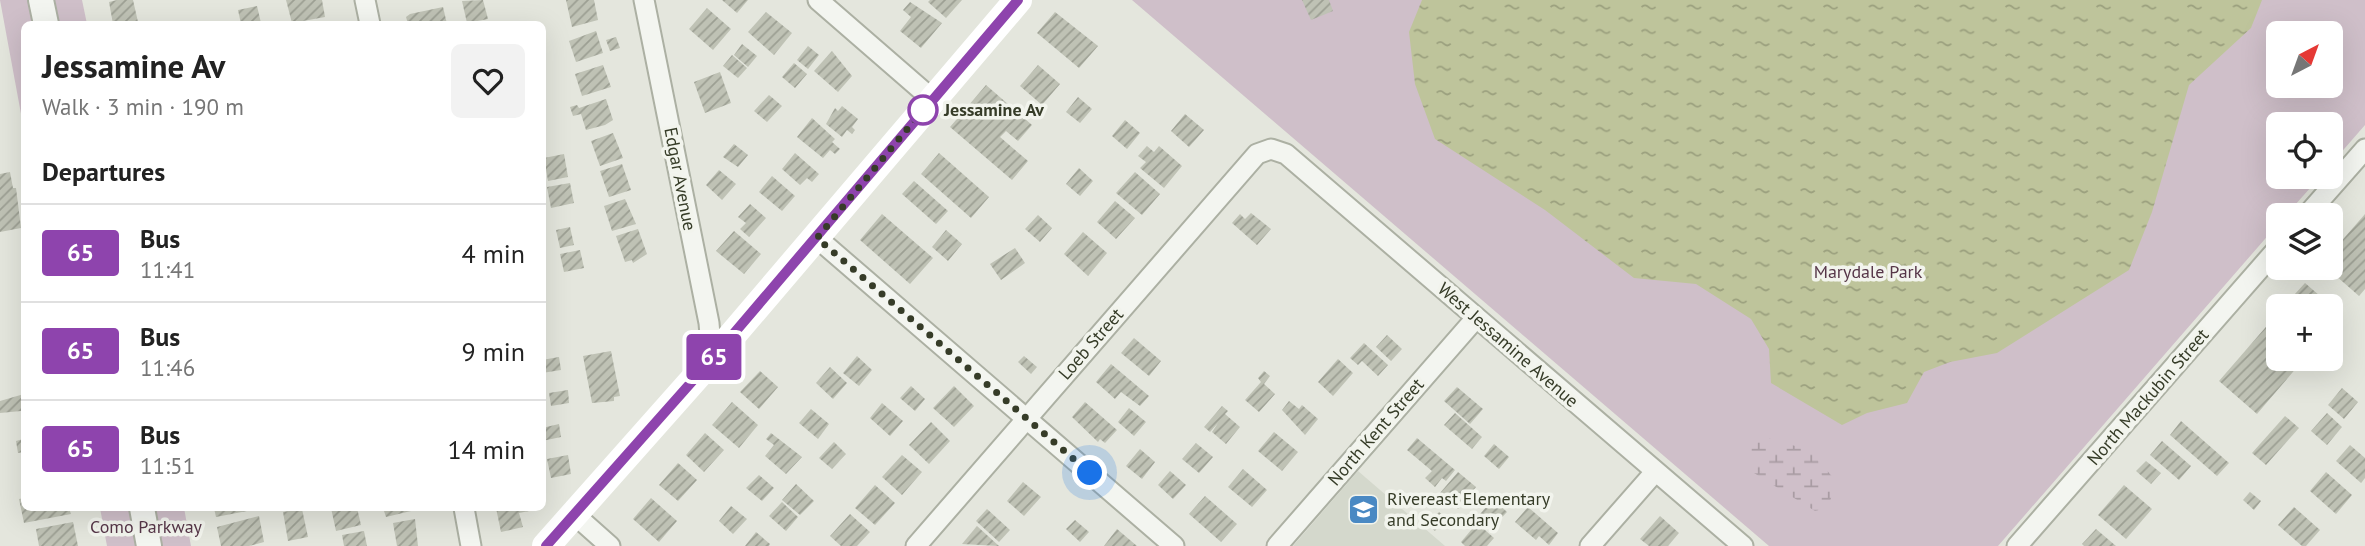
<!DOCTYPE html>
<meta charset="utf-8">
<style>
:root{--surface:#fff;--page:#f2f2f2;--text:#222;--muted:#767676;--line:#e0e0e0}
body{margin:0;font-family:"PT Sans",sans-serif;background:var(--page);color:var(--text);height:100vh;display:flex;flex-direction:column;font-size:26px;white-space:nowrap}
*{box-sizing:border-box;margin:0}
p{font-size:23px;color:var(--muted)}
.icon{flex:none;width:38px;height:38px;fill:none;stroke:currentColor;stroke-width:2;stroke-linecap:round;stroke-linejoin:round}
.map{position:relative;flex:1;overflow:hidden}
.panel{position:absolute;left:21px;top:21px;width:525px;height:490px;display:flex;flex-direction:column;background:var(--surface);border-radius:10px;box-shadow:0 7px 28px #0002}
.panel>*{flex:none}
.badge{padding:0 14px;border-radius:5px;font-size:24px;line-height:46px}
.needle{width:46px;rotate:41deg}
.tools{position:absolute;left:2266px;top:21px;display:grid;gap:14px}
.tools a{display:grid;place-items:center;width:77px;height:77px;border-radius:10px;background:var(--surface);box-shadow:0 7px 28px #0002;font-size:35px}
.you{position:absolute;width:35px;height:35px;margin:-18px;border:5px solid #fff;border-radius:50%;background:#1a73e8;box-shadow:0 0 0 10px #1a73e833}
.map>.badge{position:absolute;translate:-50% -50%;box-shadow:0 0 0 4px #fff}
h2{padding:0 21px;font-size:26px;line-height:63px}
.round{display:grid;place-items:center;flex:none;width:74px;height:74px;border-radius:10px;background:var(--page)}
.overview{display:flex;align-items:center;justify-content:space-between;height:119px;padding:0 21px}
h1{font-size:33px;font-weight:800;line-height:52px}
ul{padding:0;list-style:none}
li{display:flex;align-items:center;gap:21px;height:98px;padding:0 21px;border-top:2px solid var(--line)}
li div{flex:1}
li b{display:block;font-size:26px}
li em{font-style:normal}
li .badge{min-width:77px;font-weight:700;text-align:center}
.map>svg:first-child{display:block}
</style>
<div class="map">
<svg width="2365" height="546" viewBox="0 0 2365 546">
<defs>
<pattern id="wetland-marsh" width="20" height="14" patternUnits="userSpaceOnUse" patternTransform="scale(1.75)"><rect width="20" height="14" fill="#cfbfc9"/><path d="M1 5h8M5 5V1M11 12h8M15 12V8" fill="none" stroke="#a99ca3"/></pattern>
<pattern id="water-ripples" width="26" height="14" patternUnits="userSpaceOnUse" patternTransform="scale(1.75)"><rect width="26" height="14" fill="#bec49b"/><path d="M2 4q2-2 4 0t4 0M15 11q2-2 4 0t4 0" fill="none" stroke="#9ba07e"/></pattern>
<pattern id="building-hatch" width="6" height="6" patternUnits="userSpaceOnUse" patternTransform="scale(1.75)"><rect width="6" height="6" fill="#bfc2b5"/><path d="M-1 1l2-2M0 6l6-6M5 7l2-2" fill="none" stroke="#9c9f93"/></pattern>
</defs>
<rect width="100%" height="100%" fill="#e4e6dd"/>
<!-- built -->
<path fill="#d4d8cc" d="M1358,471l87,75h-152z"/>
<!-- green -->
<g fill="#cfbfc9" fill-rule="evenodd">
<path d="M0,0h82l5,24h-63v106z"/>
<path d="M1132,0h1233v125l-34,39v-40h-53v53h42l-34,38h-8v9l-280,322h-229zM2278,33h53v53h-53z"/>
<path d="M100,508h84l7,38h-84z"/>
</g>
<!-- wetland -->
<path fill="url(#wetland-marsh)" d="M1764,437l45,13 27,31 -8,27 -13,3 -61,-38 -8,-25 7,-8z"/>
<!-- water -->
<path fill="url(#water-ripples)" d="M1422,0h840l-11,28 -62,57 -37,127 -23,58 -132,83 -47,9 -26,10 -17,31 -40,10 -25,12 -71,-42 -2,-34 -18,-30 -55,-35 -62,-6 -89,-68 -110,-71 -20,-55 -6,-52z"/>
<!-- building -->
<g fill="url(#building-hatch)">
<path d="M117,0h16l5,22 -25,2 -4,-22z"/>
<path d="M286,0h36l3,17 -33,6z"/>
<path d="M483,0l5,19 -21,4 -5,-22z"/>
<path d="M566,0h28l4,20 -26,7z"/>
<path d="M722,0h26l-11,13z"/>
<path d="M930,0h32l-16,18 -18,-16z"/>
<path d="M1302,0h27l4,11 -22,9z"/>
<path d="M910,2l32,21 -21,25 -21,-17 11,-14 -8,-7z"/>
<path d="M257,6l4,17 -20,1 -3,-14z"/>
<path d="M443,7l4,17h-39l-2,-7 4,-3z"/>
<path d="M707,8l24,21 -18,21 -24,-21z"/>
<path d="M766,12l26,21 -18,22 -26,-23z"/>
<path d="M1055,12l43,34 -19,22 -42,-35z"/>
<path d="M596,31l7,22 -27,9 -7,-21z"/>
<path d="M616,37l4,11 -10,3 -4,-11z"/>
<path d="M742,44l15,12 -9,11 -14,-12z"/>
<path d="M808,46l11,9 -11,14 -11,-9z"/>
<path d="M832,51l20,25 -14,16 -24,-21z"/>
<path d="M732,55l15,13 -9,10 -15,-12z"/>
<path d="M794,63l13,11 -12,14 -13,-11z"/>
<path d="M603,65l8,22 -29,9 -7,-22z"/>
<path d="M1038,65l22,19 -18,21 -22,-19z"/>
<path d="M720,72l11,31 -26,10 -11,-31z"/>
<path d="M986,85l46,40 -14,16 -12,-10 -6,6 28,24 -16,19 -62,-53z"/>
<path d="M769,95l13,11 -15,16 -13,-11z"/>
<path d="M1078,97l14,12 -12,14 -14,-11z"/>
<path d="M606,99l7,21 -8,5 -19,5 -5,-16 -8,2 -3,-9 7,-2 2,3z"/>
<path d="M842,106l16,13 -6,8 3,3 -3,4 -5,-4 -5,7 -16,-13 9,-16 3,3z"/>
<path d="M1185,114l19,16 -15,17 -18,-16z"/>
<path d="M812,118l23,21 -3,3 8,7 -5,5 -5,-4 -7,8 -26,-21z"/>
<path d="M1125,120l15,13 -13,16 -15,-13z"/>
<path d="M613,133l10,25 -23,8 -9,-25z"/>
<path d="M734,144l14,11 -10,12 -15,-10z"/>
<path d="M1147,146l7,6 5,-6 23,20 -18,22 -24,-20 6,-6 -8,-6z"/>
<path d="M795,153l24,21 -7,8 -5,-4 -7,7 -18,-16z"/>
<path d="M939,153l50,44 -18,21 -50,-44z"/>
<path d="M564,154l4,23 -20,4 -4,-23z"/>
<path d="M622,164l9,26 -22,7 -9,-26z"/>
<path d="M1079,168l14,13 -13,15 -14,-12z"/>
<path d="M719,170l17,14 -14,16 -16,-15z"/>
<path d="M10,172l3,16h3l5,40 -21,4v-58z"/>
<path d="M1135,172l25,22 -18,21 -26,-22z"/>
<path d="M772,176l23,20 -13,15 -23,-19z"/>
<path d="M914,181l34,30 -12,13 -34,-30z"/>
<path d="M570,183l4,20 -23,5 -4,-21z"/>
<path d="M625,199l11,25 -24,7 -8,-25z"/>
<path d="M1115,201l20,17 -19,21 -19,-17z"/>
<path d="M750,204l16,14 -17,19 -9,-8 6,-6 -8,-6z"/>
<path d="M1251,213l20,16 -14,16 -25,-22 8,-9 5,5z"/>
<path d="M882,214l51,44 -23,26 -50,-44z"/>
<path d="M2365,214v75l-6,7 -32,-28h4v-15z"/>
<path d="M1038,215l14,13 -12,14 -15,-13z"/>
<path d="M570,227l4,18 -14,3 -4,-18z"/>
<path d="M638,229l9,25 -14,9 -1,-3 -7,2 -9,-26z"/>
<path d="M946,230l16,14 -14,17 -16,-14z"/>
<path d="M734,231l27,23 -17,20 -28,-23z"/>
<path d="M1083,232l24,21 -19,23 -24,-22z"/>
<path d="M1015,248l10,15 -24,17 -11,-16z"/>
<path d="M580,250l4,18 -20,4 -4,-18z"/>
<path d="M2305,283l37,32 -11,13v-22h-47z"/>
<path d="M2278,313v46h26l-47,55 -38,-33z"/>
<path d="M1387,335l15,14 -11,12 -15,-14z"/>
<path d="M1134,338l27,23 -12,15 -28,-23z"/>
<path d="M1364,343l24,22 -10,11 -16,-15 -4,4 -8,-7z"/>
<path d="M611,351l9,45 -6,1v4l-22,2 -9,-47z"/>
<path d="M857,356l15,14 -13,16 -16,-13z"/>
<path d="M1024,356l13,11 -6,7 -13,-12z"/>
<path d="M559,357l2,13 -19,3v-13z"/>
<path d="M1338,359l15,14 -20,23 -15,-14z"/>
<path d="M1111,364l38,32 -9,10 -19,-14 -6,7 -19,-17z"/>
<path d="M830,367l17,16 -14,16 -17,-16z"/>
<path d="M760,371l18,16 -19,22 -19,-17z"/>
<path d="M1264,371l6,5 -6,8 11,10 -16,18 -14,-12 16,-18 -3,-4z"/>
<path d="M911,386l14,13 -10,12 -15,-13z"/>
<path d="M954,386l20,20 -20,21 -21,-19z"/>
<path d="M1457,387l26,22 -13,15 -26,-23z"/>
<path d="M2342,388l16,14 -14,17 -16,-14z"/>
<path d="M568,390l1,13 -18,3 -2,-13z"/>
<path d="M24,394v27l-3,-10 -21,2v-12z"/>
<path d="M1289,401l10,8 3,-4 16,14 -13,16 -23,-25z"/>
<path d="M732,402l26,23 -19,23 -27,-23z"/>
<path d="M1085,402l32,28 -12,13 -5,-4 -2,3 -26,-25z"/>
<path d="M882,403l21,18 -13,15 -20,-18z"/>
<path d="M1222,406l6,5 -3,3 15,13 -14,17 -14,-12 6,-9 -8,9 -6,-5z"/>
<path d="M1129,408l17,14 -12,14 -16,-14z"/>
<path d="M811,409l18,15 -11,15 -19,-16z"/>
<path d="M1455,413l27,24 -10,12 -28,-24z"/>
<path d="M2327,413l15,14 -15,18 -16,-14z"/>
<path d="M2285,416l14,12 -33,37 -14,-12z"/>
<path d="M2181,421l48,42 -12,13 -47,-41z"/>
<path d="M931,422l19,19 -21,23 -20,-19z"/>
<path d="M559,424l2,13 -19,4v-13z"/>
<path d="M21,428h3v24l-6,1 -2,-12 7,-2z"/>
<path d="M1274,432l24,20 -16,19 -24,-20z"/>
<path d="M705,433l19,17 -20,22 -18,-17z"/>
<path d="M771,433l31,24 -16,17 -21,-18 9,-11 -8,-6z"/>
<path d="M1417,438l38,32 -9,11 -4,-3 -7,9 -10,-9 7,-7 -25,-21z"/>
<path d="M2162,441l29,25 -12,14 -29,-25z"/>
<path d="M834,442l12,12 -14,15 -13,-11z"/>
<path d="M1196,443l17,14 -14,16 -17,-14z"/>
<path d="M1494,444l15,13 -10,12 -15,-13z"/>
<path d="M2350,445l15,13v20l-4,5 -25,-22z"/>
<path d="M1140,449l15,13 -13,17 -16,-13z"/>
<path d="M568,455l3,19 -20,4 -4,-19z"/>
<path d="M902,455l20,17 -20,23 -20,-18z"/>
<path d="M2146,461l15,12 -10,11 -15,-13z"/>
<path d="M678,463l19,17 -19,21 -19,-16z"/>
<path d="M1243,469l24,21 -15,17 -24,-20z"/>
<path d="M1170,471l16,14 -13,14 -15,-14z"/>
<path d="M1458,472l18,15 -18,22 -18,-16z"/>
<path d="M2326,472l26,23 -16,19 -26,-23z"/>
<path d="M759,475l15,13 -12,13 -16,-13z"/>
<path d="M1023,482l18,15 -17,19 -17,-15z"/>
<path d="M796,484l18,17 -14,14 -18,-15z"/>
<path d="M875,485l20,18 -20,22 -20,-17z"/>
<path d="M2124,485l28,24 -26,30 -28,-24z"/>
<path d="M2250,492l11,9 -7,9 -11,-10z"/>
<path d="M1205,496l32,28 -16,18 -32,-28z"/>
<path d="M24,498v10h45l2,6 -47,9 -5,-24z"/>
<path d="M651,498l26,23 -18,21 -26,-23z"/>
<path d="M1493,499l14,13 -13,14 -14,-12z"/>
<path d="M782,502l16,15 -12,14 -17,-15z"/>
<path d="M731,506l16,13 -14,15 -14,-13z"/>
<path d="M1528,507l30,26 -9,12 -10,-9 -3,4 -21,-18z"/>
<path d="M2294,507l26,23 -14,16h-4l-24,-21z"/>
<path d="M214,508h37l1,2 -36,7z"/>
<path d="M331,508h26l4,17 -25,6z"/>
<path d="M383,508h28v3l-25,6z"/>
<path d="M496,508h43v1l-20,4 4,14 -22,5z"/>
<path d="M302,509l6,28 -20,4 -5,-29z"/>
<path d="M987,509l23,21 -11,12 -23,-21z"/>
<path d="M1439,512l7,6 -11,13 -8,-6z"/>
<path d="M850,514l20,18 -13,14h-16l-11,-10z"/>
<path d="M259,516l5,26 -15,4h-28l-4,-19z"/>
<path d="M1660,516l19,17 -11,13h-19l-9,-7z"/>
<path d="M415,519l3,27h-21l-4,-23z"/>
<path d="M1075,520l14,12 -9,10 -14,-13z"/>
<path d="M73,522l5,24h-39l-3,-17z"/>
<path d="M1477,523l17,15 -7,8h-22l-4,-4z"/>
<path d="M977,526l22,20 -37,-2z"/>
<path d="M1117,529l20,17h-33z"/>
<path d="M2096,529l20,17h-32l-2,-2z"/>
<path d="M364,531l3,15h-23l-2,-11z"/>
<path d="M756,532l14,12 -1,2h-24z"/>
</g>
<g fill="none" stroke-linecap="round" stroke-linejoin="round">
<defs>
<g id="minor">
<path d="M365,0l5,24"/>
<path d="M644,0l65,323 3,36"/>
<path d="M818,0l114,99"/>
<path d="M2307,215l58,-66"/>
<path d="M817,238l357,308"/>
<path d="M464,508l7,38"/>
<path d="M575,515l35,31"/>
<path d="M916,546l341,-392 14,-5 15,5 457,392"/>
<path d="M1277,546l199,-228"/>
<path d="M1590,546l65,-74"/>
<path d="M2017,546l261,-298"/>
</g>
<g id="tertiary">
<path d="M41,0l5,24"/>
<path d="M142,508l7,38"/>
</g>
</defs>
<!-- minor casing -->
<use href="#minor" stroke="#acb0a3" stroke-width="23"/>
<!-- tertiary casing -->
<use href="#tertiary" stroke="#acb0a3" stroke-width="28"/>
<!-- minor -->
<use href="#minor" stroke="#f3f5f0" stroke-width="19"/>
<!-- tertiary -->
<use href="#tertiary" stroke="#f3f5f0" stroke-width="24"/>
<!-- secondary -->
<path stroke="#fff" stroke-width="28" d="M546,546l166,-187 306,-359"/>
</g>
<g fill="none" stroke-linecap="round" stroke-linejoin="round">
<defs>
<path id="line" d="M546,546l166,-187 306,-359"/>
</defs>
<!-- line casing -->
<use href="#line" stroke="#fff" stroke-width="16"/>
<!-- line -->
<use href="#line" stroke="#8e44ad" stroke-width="10"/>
<!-- walk -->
<path stroke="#363c28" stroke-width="7" stroke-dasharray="0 12.6" d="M923,110l-106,128 273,235"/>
</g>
<!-- icons -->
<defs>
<symbol id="school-square" viewBox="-11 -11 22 22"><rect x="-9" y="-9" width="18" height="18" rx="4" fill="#4a89c3" stroke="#f2f4ed"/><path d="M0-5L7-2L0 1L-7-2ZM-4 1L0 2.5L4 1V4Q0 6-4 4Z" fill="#fff"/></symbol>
</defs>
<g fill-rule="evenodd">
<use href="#school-square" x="1346" y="492" width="35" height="35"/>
</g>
<!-- markers -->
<circle fill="#fff" stroke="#8e44ad" stroke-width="3.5" cx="923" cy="110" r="14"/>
<g text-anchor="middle" stroke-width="7" stroke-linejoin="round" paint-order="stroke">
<!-- stop labels -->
<g font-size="18" font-weight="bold" fill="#363c28" stroke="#f2f4ed" text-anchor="start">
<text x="944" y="116">Jessamine Av</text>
</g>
<!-- street labels -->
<g font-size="18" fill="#363c28" stroke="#f2f4ed">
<text transform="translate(680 179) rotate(79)" y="6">Edgar Avenue</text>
<text transform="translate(1091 344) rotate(-49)" y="6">Loeb Street</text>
<text transform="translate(1508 345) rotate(41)" y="6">West Jessamine Avenue</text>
<text transform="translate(2148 397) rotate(-49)" y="6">North Mackubin Street</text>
<text transform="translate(1376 432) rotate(-49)" y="6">North Kent Street</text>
</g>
<!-- park labels -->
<g font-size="18" fill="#563648" stroke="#f2f4ed">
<text x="1868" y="278">Marydale Park</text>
<text x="146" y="533">Como Parkway</text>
</g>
<!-- poi labels -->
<g font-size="18" fill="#363c28" stroke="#f2f4ed" text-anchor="start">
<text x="1387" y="505">Rivereast Elementary<tspan x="1387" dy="21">and Secondary</tspan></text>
</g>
</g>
</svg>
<div class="tools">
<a><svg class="needle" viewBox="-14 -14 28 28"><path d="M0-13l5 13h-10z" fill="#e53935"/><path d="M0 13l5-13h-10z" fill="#767676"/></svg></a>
<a><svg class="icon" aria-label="locate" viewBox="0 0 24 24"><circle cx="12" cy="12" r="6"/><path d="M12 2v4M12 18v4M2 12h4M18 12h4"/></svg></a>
<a><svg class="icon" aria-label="layers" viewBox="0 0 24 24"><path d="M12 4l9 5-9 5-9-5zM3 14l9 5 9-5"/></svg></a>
<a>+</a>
</div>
<div class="you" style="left:1090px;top:473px"></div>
<b class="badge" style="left:714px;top:357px;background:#8e44ad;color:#fff">65</b>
<section class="panel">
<div class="overview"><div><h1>Jessamine Av</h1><p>Walk · 3 min · 190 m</p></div><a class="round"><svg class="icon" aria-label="heart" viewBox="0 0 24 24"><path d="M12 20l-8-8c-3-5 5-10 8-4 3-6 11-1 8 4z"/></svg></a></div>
<h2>Departures</h2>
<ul>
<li><span class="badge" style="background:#8e44ad;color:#fff">65</span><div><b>Bus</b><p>11:41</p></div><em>4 min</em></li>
<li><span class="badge" style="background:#8e44ad;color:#fff">65</span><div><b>Bus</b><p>11:46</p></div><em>9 min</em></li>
<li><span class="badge" style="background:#8e44ad;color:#fff">65</span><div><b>Bus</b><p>11:51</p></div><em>14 min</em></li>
</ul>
</section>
</div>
